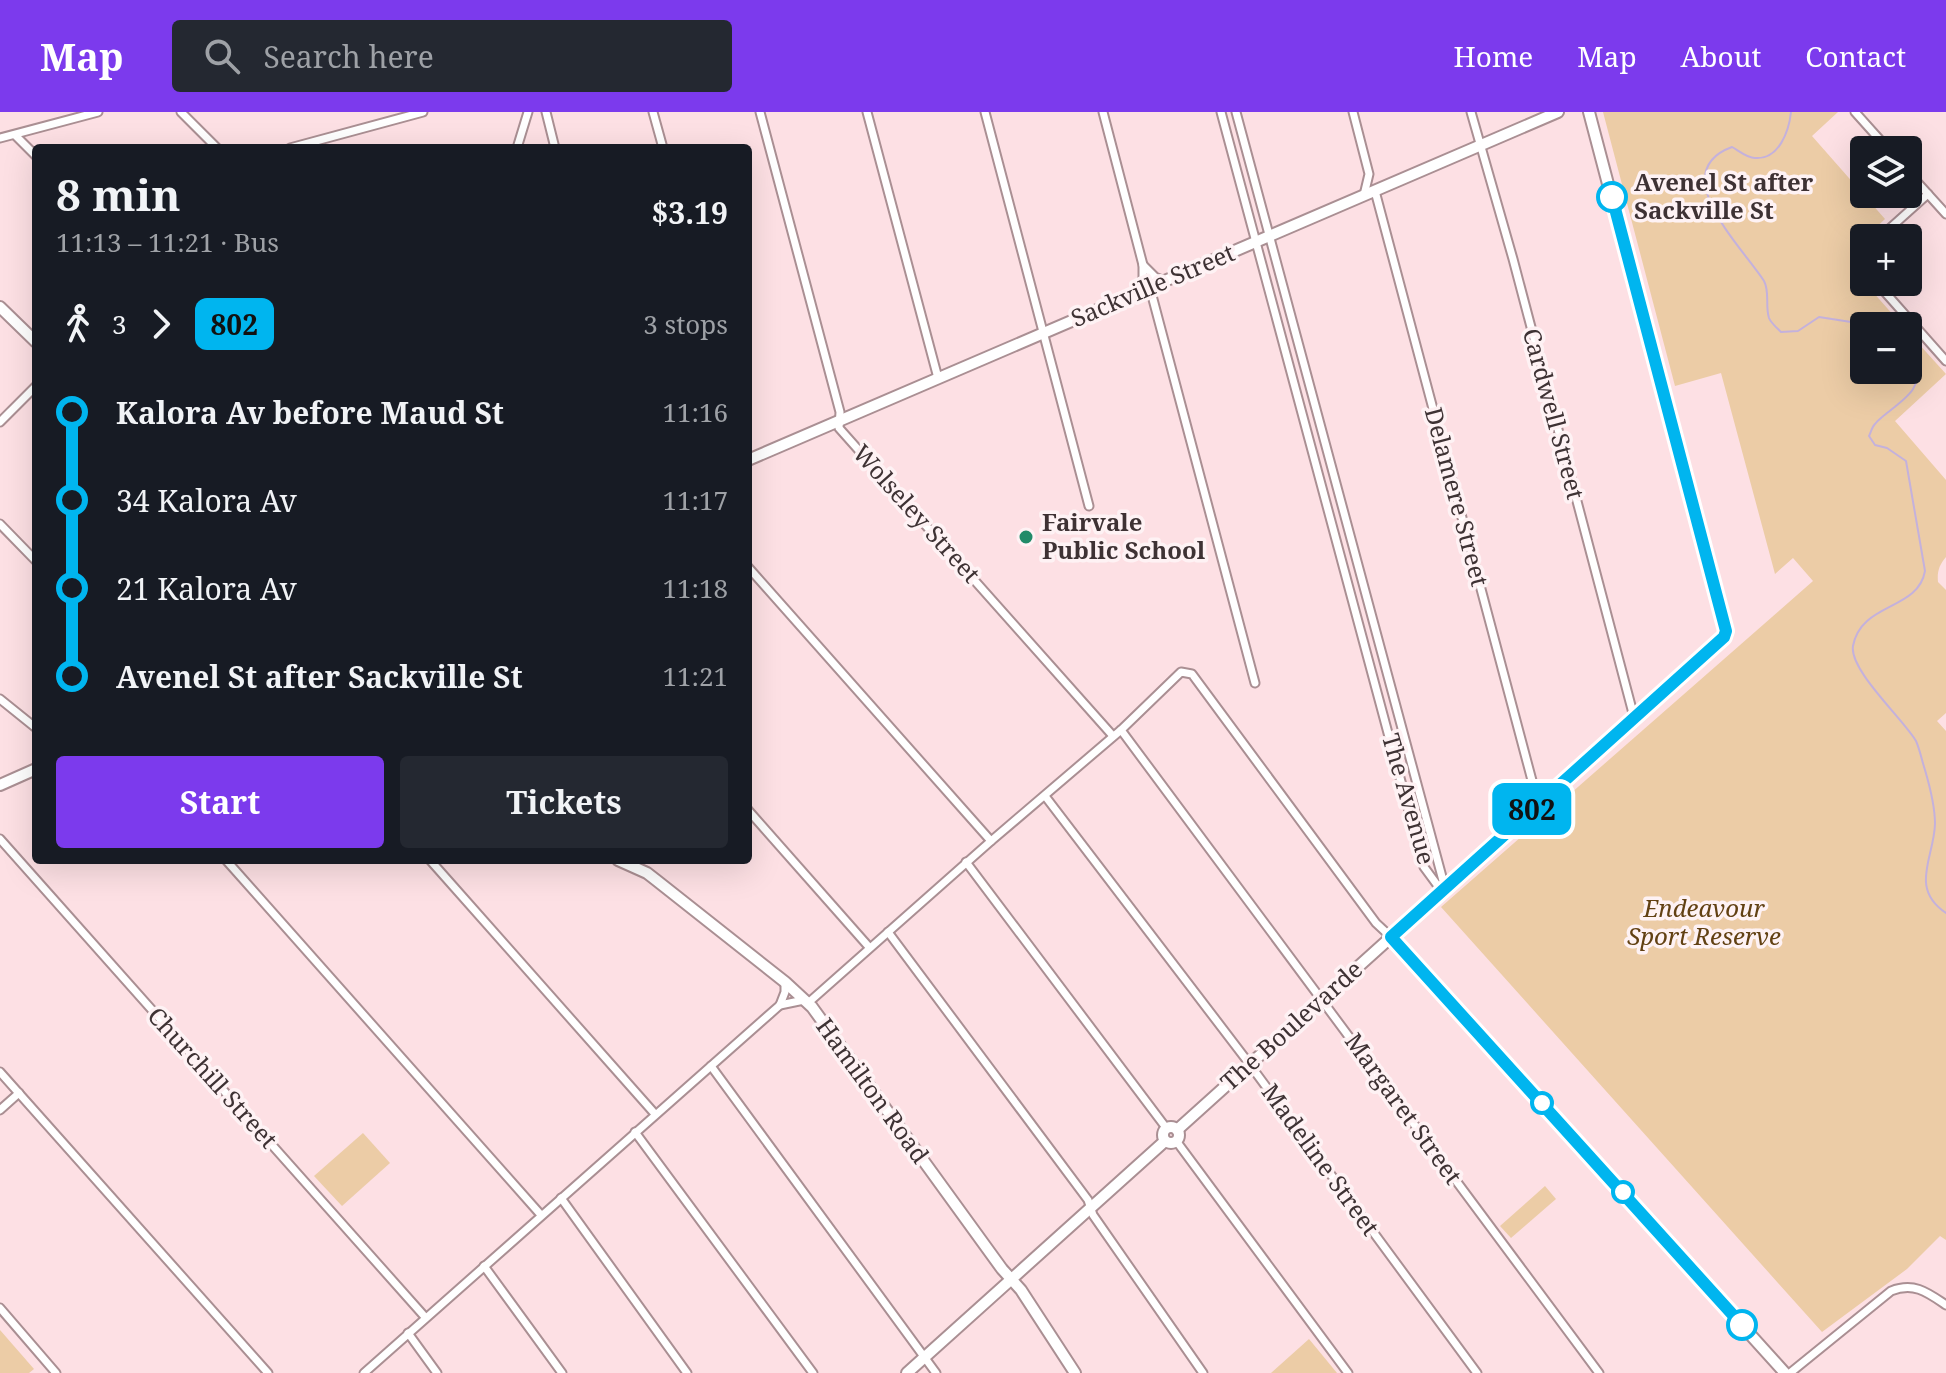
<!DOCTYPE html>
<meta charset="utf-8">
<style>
:root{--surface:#171b24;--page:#242831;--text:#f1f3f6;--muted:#9ea1a6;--accent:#7c3aed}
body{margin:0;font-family:"Noto Serif",serif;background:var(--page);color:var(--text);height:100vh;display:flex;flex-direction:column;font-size:30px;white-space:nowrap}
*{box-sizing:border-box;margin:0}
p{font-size:26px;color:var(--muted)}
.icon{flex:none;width:44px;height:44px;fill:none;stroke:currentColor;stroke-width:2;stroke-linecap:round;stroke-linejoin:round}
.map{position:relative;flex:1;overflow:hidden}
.panel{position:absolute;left:32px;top:32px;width:720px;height:720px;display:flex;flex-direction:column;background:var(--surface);border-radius:8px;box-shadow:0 8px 32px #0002}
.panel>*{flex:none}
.badge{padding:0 16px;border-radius:12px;font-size:28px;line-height:52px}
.buttons{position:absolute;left:1850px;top:24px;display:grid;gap:16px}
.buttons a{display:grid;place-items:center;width:72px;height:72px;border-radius:8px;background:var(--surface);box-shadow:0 8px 32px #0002;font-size:40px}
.map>.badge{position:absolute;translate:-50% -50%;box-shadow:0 0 0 4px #fff}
.legs{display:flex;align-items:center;gap:12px;height:88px;padding:0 24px;font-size:26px}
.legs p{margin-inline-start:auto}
.summary{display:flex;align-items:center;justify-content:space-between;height:136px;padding:0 24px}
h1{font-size:44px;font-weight:700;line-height:60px}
.button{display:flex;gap:16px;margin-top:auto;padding:16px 24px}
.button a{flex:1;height:92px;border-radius:8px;background:var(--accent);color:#fff;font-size:32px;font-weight:700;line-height:92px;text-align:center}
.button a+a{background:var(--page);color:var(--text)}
ul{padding:0 24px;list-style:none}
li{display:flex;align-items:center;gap:28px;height:88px;font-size:30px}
li i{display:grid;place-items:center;width:12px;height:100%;margin:0 10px;background:currentColor}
li i::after{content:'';width:20px;height:20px;margin:-10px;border:6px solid;border-radius:50%;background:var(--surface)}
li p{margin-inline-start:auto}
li:first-child i{background:linear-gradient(#0000 50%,currentColor 0)}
li:last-child i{background:linear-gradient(currentColor 50%,#0000 0)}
header{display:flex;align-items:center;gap:48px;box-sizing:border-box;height:112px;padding:0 40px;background:var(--accent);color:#fff}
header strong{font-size:38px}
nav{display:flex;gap:44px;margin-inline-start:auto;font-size:28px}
.search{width:560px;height:72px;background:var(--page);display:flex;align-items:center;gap:20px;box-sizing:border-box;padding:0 28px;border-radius:8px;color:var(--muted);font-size:30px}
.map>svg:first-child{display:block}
</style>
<header>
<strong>Map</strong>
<div class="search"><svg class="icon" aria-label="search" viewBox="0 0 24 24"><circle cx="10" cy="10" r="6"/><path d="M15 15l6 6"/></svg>Search here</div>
<nav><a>Home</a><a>Map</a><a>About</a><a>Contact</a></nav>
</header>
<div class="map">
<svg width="1946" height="1261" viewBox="0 0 1946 1261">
<rect width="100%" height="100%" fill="#fde0e4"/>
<!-- green -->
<g fill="#eccca6">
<path d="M1603,0h235l-26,24 73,83 -29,27 -6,14 6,13 47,53h-39v44h44v-38l38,42 -51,47 51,59v77c-7,8 -9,15 -8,25l8,8v123l-9,8 9,10v509l-6,-4 -33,33 -85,63 -381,-425 372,-326 -20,-23 -18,16 -54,-201 -46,13z"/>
<path d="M363,1021l27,30 -48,43 -28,-30z"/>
<path d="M1545,1074l11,13 -45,39 -11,-12z"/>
<path d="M0,1218l34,39 -5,4h-29z"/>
<path d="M1309,1227l28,34h-66z"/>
</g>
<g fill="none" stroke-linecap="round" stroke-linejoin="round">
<!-- stream -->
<g stroke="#c4b1dc" stroke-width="2">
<path d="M1791,0c-2,19 -12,48 -36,46 -8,0 -16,-7 -23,-11 -68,25 11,101 32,134 6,11 1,25 5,37 2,5 8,10 12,14l17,-1 21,-14 32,5 13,10"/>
<path d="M1908,254c28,21 -23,44 -33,58 -3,3 -4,8 -6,12l6,9 12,3 19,13 19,110c-7,40 -64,31 -72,75 -4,24 50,73 63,95 4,9 6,20 9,29 5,17 10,36 10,54 -1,34 -26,64 11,89"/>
</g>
<defs>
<g id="street">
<path d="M181,0l36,36"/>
<path d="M546,0l9,36"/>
<path d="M653,0l10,36"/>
<path d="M760,0l80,300 -1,16 274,308"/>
<path d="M867,0l71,266"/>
<path d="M985,0l104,394"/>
<path d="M1103,0l40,153v13l-8,16"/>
<path d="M1221,0l203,755 14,19 7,2"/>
<path d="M1236,0l209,776"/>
<path d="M1353,0l16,62 -5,21"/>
<path d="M1471,0l42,147 121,458"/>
<path d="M1855,0l34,38"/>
<path d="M15,23l21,21"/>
<path d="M0,26l98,-26"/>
<path d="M290,36l133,-36"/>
<path d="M517,36l11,-36"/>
<path d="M1908,60l38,42"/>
<path d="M1375,79l163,612"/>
<path d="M1879,126l49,-44"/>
<path d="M1864,140l-4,7 4,9"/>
<path d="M1143,153l12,12 10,4"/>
<path d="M1876,170l70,79"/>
<path d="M1150,176l105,395"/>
<path d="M0,310l36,-36"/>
<path d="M0,412l36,37"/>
<path d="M748,455l243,274"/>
<path d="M0,587l36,29"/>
<path d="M1121,618l478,643"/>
<path d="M1045,684l200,262 232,315"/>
<path d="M748,698l121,137"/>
<path d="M0,727l425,478"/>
<path d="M226,748l315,355"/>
<path d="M430,748l225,254"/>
<path d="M966,750l201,267"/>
<path d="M888,820l200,268 5,15 110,158"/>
<path d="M808,891l183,-162 130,-111 60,-58 11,2 184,249 15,14"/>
<path d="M780,893l24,-5"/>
<path d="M711,954l225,307"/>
<path d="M0,960l268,301"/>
<path d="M0,998l19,-17"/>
<path d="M635,1020l178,241"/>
<path d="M1177,1030l171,231"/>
<path d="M561,1086l126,175"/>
<path d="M484,1154l78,107"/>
<path d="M0,1196l56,65"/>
<path d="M408,1221l29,40"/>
<path d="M364,1261l416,-368 5,-13v-10"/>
<path d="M1790,1261l101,-82c23,-9 36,1 55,14"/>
</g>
<g id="secondary">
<path d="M0,195l36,35"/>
<path d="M748,348l810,-348"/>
<path d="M0,673l36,-16"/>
<path d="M618,748l29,13 9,7 129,102 27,25 190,262 19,21 54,83"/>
<path d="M1391,825l394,436"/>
<circle cx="1171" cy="1023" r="8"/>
<path d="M1177,1018l547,-493 2,-6 -137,-519"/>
<path d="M907,1261l258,-232"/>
</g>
</defs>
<!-- street casing -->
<use href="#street" stroke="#aa8f93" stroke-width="11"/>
<!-- secondary casing -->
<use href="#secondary" stroke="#aa8f93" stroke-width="14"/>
<!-- street -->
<use href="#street" stroke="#fff" stroke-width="7"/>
<!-- secondary -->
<use href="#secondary" stroke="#fff" stroke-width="10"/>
</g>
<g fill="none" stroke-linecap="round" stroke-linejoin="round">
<defs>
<path id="line-1" d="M1612,85l114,434 -2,6 -333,300 351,388"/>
</defs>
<!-- line-1 casing -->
<use href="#line-1" stroke="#fff" stroke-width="18"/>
<!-- line-1 -->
<use href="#line-1" stroke="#00b5ef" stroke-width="12"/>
</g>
<!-- markers -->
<g fill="#fff" stroke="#00b5ef" stroke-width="4">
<circle cx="1612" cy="85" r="14"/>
<circle cx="1542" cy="991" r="10"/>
<circle cx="1623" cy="1080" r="10"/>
<circle cx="1742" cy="1213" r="14"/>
</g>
<circle fill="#228b69" stroke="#fef2f4" stroke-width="3" cx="1026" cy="425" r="8"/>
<g text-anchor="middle" stroke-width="7" stroke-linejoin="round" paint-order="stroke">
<!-- stop labels -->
<g font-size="24" font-weight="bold" fill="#3e3234" stroke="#fef2f4" text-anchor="start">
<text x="1634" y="79">Avenel St after<tspan x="1634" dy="28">Sackville St</tspan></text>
</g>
<!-- street labels -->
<g font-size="24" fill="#3e3234" stroke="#fef2f4">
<text transform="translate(1153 174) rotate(-23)" y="8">Sackville Street</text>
<text transform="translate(1553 302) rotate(75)" y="8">Cardwell Street</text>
<text transform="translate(1456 385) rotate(75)" y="8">Delamere Street</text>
<text transform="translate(916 402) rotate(48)" y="8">Wolseley Street</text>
<text transform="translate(1408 687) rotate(74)" y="8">The Avenue</text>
<text transform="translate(1292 914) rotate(-42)" y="8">The Boulevarde</text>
<text transform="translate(212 966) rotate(48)" y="8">Churchill Street</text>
<text transform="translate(872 979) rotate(54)" y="8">Hamilton Road</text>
<text transform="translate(1403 997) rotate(54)" y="8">Margaret Street</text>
<text transform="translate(1320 1048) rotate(54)" y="8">Madeline Street</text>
</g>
<!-- poi labels -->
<g font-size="24" font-weight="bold" fill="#3e3234" stroke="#fef2f4" text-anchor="start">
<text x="1042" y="419">Fairvale<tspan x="1042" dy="28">Public School</tspan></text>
</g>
<!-- park labels -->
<g font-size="24" font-style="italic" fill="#624113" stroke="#fef2f4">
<text x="1704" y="805">Endeavour<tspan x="1704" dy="28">Sport Reserve</tspan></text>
</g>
</g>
</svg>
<div class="buttons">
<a><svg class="icon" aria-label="layers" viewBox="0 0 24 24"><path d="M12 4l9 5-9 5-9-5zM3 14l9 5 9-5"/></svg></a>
<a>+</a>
<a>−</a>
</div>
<b class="badge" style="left:1532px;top:697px;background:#00b5ef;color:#111">802</b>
<section class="panel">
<div class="summary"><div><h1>8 min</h1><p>11:13 – 11:21 · Bus</p></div><b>$3.19</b></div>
<div class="legs"><svg class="icon" aria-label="walk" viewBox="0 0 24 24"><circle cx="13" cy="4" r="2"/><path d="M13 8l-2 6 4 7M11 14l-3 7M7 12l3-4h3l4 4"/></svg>3<svg class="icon" aria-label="forward" viewBox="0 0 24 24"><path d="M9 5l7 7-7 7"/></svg><b class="badge" style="background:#00b5ef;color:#111">802</b><p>3 stops</p></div>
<ul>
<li><i style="color:#00b5ef"></i><b>Kalora Av before Maud St</b><p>11:16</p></li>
<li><i style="color:#00b5ef"></i><span>34 Kalora Av</span><p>11:17</p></li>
<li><i style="color:#00b5ef"></i><span>21 Kalora Av</span><p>11:18</p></li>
<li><i style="color:#00b5ef"></i><b>Avenel St after Sackville St</b><p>11:21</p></li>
</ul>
<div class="button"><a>Start</a><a>Tickets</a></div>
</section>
</div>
